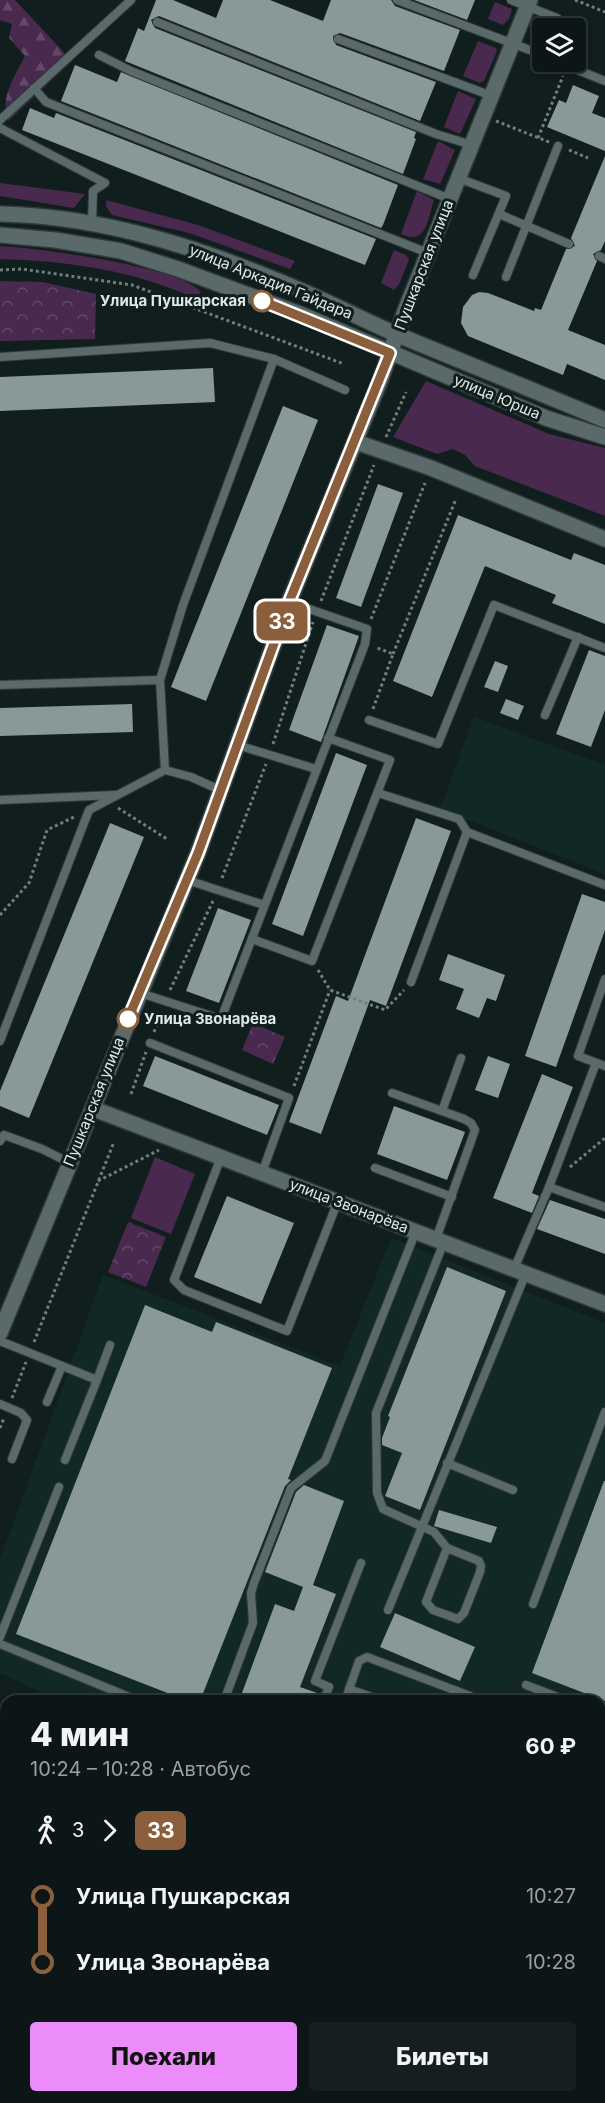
<!DOCTYPE html>
<html lang="ru">
<meta charset="utf-8">
<style>
:root{--surface:#0d1616;--page:#161f1f;--text:#f1f3f6;--muted:#9a9fa1;--line:#2d3535;--accent:#ec8cfb}
body{margin:0;font-family:Inter,sans-serif;background:var(--page);color:var(--text);height:100vh;display:flex;flex-direction:column;font-size:22px;white-space:nowrap}
*{box-sizing:border-box;margin:0}
p{font-size:20px;color:var(--muted)}
.icon{flex:none;width:33px;height:33px;fill:none;stroke:currentColor;stroke-width:2;stroke-linecap:round;stroke-linejoin:round}
.map{position:relative;flex:1;overflow:hidden}
.sheet{position:absolute;left:0px;top:1695px;width:606px;height:408px;display:flex;flex-direction:column;background:var(--surface);border-radius:18px 18px 0 0;box-shadow:0 3px 9px #0003,0 0 0 2px var(--line)}
.sheet>*{flex:none}
.badge{padding:0 12px;border-radius:9px;font-size:21px;line-height:39px}
.tools{position:absolute;left:532px;top:18px;display:grid;gap:12px}
.tools a{display:grid;place-items:center;width:54px;height:54px;border-radius:6px;background:var(--surface);box-shadow:0 3px 9px #0003,0 0 0 2px var(--line);font-size:30px}
.map>.badge{position:absolute;translate:-50% -50%;box-shadow:0 0 0 3px #fff}
.legs{display:flex;align-items:center;gap:9px;height:66px;padding:0 30px;font-size:20px}
.legs p{margin-inline-start:auto}
.overview{display:flex;align-items:center;justify-content:space-between;height:102px;padding:0 30px}
h1{font-size:33px;font-weight:800;line-height:45px}
.cta{display:flex;gap:12px;margin-top:auto;padding:12px 30px}
.cta a{flex:1;height:69px;border-radius:6px;background:var(--accent);color:#111;font-size:24px;font-weight:800;line-height:69px;text-align:center}
.cta a+a{background:var(--page);color:var(--text)}
ul{padding:0 30px;list-style:none}
li{display:flex;align-items:center;gap:21px;height:66px;font-size:22px}
li i{display:grid;place-items:center;width:9px;height:100%;margin:0 8px;background:currentColor}
li i::after{content:'';width:15px;height:15px;margin:-8px;border:4px solid;border-radius:50%;background:var(--surface)}
li p{margin-inline-start:auto}
li:first-child i{background:linear-gradient(#0000 50%,currentColor 0)}
li:last-child i{background:linear-gradient(currentColor 50%,#0000 0)}
.map>svg:first-child{display:block}
</style>
<div class="map">
<svg width="605" height="2103" viewBox="0 0 605 2103">
<defs>
<pattern id="forest-firs" width="22" height="20" patternUnits="userSpaceOnUse" patternTransform="scale(1.5)"><rect width="22" height="20" fill="#492a4e"/><path d="M5 1l3.5 6h-7zM16 11l3.5 6h-7z" fill="#634968"/></pattern>
<pattern id="park-crowns" width="20" height="18" patternUnits="userSpaceOnUse" patternTransform="scale(1.5)"><rect width="20" height="18" fill="#492a4e"/><path d="M2 6a3 3 0 1 1 6 0M12 15a3 3 0 1 1 6 0" fill="none" stroke="#634968"/></pattern>
</defs>
<rect width="100%" height="100%" fill="#111e1e"/>
<!-- built -->
<g fill="#112827">
<path d="M474,717l131,48v109l-165,-65z"/>
<path d="M391,1238l214,85v656h-5v-278h-540l-60,-28v-113l103,-285 237,91z"/>
</g>
<!-- grass -->
<g fill="#492a4e">
<path d="M495,2l17,7 -3,10 -6,6 -15,-6z"/>
<path d="M478,41l18,7 1,3 -13,30 -4,2 -17,-7z"/>
<path d="M458,91l18,8 -16,35 -16,-7z"/>
<path d="M438,141l17,9 -15,34 -17,-5z"/>
<path d="M0,183l85,11 -11,14 -74,-12z"/>
<path d="M417,191l17,9c-7,20 -7,46 -33,34z"/>
<path d="M106,200l92,25 97,36 -5,8 -101,-36 -77,-18 -6,-9z"/>
<path d="M0,246c37,2 179,20 201,46l-5,7c-62,-29 -129,-38 -196,-40z"/>
<path d="M394,250l12,5 3,5 -10,24 -5,6 -13,-7z"/>
<path d="M426,381l123,53 56,14v68l-130,-50 -10,-11 -12,-6 -16,5 -44,-17z"/>
<path d="M155,1157l40,17 -24,60 -40,-16z"/>
<rect x="600" y="2043" width="5" height="42"/>
</g>
<!-- forest -->
<path fill="url(#forest-firs)" d="M0,0h15l57,61 -64,60c-8,-24 5,-41 17,-65l-16,-18 3,-14 -12,-4z"/>
<!-- park -->
<g fill="url(#park-crowns)">
<path d="M0,281l42,1 54,12 -1,45 -95,2z"/>
<path d="M253,1023l32,14 -12,27 -31,-14z"/>
<path d="M128,1222l38,15 -20,50 -38,-15z"/>
</g>
<!-- building -->
<g fill="#889998">
<path d="M156,0h17l43,18 7,-18h47l53,21 8,-21h60l4,6 65,24 -16,41 -104,-38 -7,3 3,9 100,37 -16,39 -261,-105 -8,4 4,8 261,104 -2,6 2,1 -13,35 -278,-113 13,-33 6,3z"/>
<path d="M414,0h61l-8,20z"/>
<path d="M75,65l42,17 4,-10 277,113 -15,40 -2,3 -320,-127z"/>
<path d="M573,85l26,11 -7,17 13,5v33l-58,-24 12,-27 7,3z"/>
<path d="M30,108l24,10 2,-5 320,126 -11,26 -343,-135z"/>
<path d="M605,156v85l-4,9 -8,4 4,7 -29,69 37,15v35l-38,-16 -4,11 -95,-39 -7,-13 2,-16 9,-12 7,-3 9,1 46,18 1,-3 6,2 25,-61 9,-3 -4,-8z"/>
<path d="M213,368l2,34 -215,9v-34z"/>
<path d="M283,406l35,14 -112,281 -35,-14z"/>
<path d="M378,484l25,9 -42,114 -25,-9z"/>
<path d="M458,515l113,45 3,-7 31,12v59l-53,-21 4,-8 -71,-29 -53,131 -39,-16z"/>
<path d="M327,625l32,11 -38,106 -32,-12z"/>
<path d="M589,650l16,6v54l-14,37 -35,-13z"/>
<path d="M495,661l13,5 -10,26 -14,-5z"/>
<path d="M506,699l18,7 -6,14 -18,-7z"/>
<path d="M132,704l1,28 -133,4v-28z"/>
<path d="M336,753l31,12 -64,171 -31,-12z"/>
<path d="M416,818l35,13 -65,175 -16,-6 -49,134 -32,-12 47,-126 12,5z"/>
<path d="M110,823l34,14 -115,281 -29,-12v-15z"/>
<path d="M582,894l23,8v28l-49,137 -31,-11z"/>
<path d="M218,908l33,12 -32,83 -33,-12z"/>
<path d="M448,954l57,21 -9,26 -9,-3 -8,20 -23,-9 8,-20 -25,-9z"/>
<path d="M155,1056l124,49 -12,30 -124,-49z"/>
<path d="M488,1056l22,8 -12,34 -23,-8z"/>
<path d="M542,1074l31,13 -41,106 7,3 -7,17 -39,-15z"/>
<path d="M394,1106l71,26 -18,48 -70,-26z"/>
<path d="M227,1196l67,27 -33,81 -67,-27z"/>
<path d="M550,1200l55,19v35l-68,-25z"/>
<path d="M447,1267l59,24 -86,219 -35,-14 17,-43 -20,-8v-7l8,-21 -2,-1z"/>
<path d="M145,1305l67,27 4,-10 116,46 -44,111 3,1 -6,6 -85,215h-12l-172,-67z"/>
<path d="M604,1481h1v220l-73,-28z"/>
<path d="M304,1485l40,16 -31,84 23,9 -36,93 20,7 -3,7h-78l36,-97 19,7 9,-24 -38,-15 31,-80z"/>
<path d="M439,1510l58,17 -6,16 -57,-17z"/>
<path d="M395,1613l80,34 -15,34 -80,-34z"/>
</g>
<g fill="none" stroke-linecap="round" stroke-linejoin="round">
<defs>
<g id="lane">
<path d="M397,0l146,55"/>
<path d="M511,0l46,18"/>
<path d="M157,22l279,112 36,11"/>
<path d="M338,39l154,57"/>
<path d="M99,55l32,16 319,128"/>
<path d="M558,62l47,19"/>
<path d="M34,88l12,14 382,151"/>
<path d="M0,120l131,-120"/>
<path d="M0,128l105,55 -12,8 -1,32"/>
<path d="M458,178l48,18 -33,79"/>
<path d="M499,214l70,30"/>
<path d="M599,256l6,3"/>
<path d="M506,277l52,-131"/>
<path d="M0,357l210,-14 64,16 71,31"/>
<path d="M160,680l23,-75 91,-246"/>
<path d="M0,685l160,-5 5,90"/>
<path d="M545,715l33,-78"/>
<path d="M369,720l69,24 56,-139 111,43"/>
<path d="M237,745l79,24"/>
<path d="M378,793l81,26 8,13 138,53"/>
<path d="M0,800l115,-5"/>
<path d="M187,880l77,25"/>
<path d="M252,939l60,22 78,-201 -62,-22"/>
<path d="M605,979l-27,77 27,10"/>
<path d="M411,982l56,-150"/>
<path d="M140,993l81,26 144,-375 2,-15 -78,-27"/>
<path d="M0,1041l89,-231 76,-40 26,7 29,13"/>
<path d="M150,1043l139,55 -27,75"/>
<path d="M392,1093l72,26 7,4 4,7 -39,109"/>
<path d="M442,1111l19,-53"/>
<path d="M0,1141l4,-6 38,14 28,14"/>
<path d="M221,1157l-47,123 10,10 103,41 51,-130"/>
<path d="M375,1168l77,29"/>
<path d="M549,1187l47,-124"/>
<path d="M444,1242l-68,171 1,80 6,16 51,23 13,16 32,13 2,5 -1,6 -16,41 -6,6 -25,-9 -7,-8 21,-54"/>
<path d="M514,1269l35,-82 56,20"/>
<path d="M0,1341l97,39 13,-35"/>
<path d="M47,1402l15,-36"/>
<path d="M0,1404l21,9 6,7 -15,39"/>
<path d="M65,1460l32,-80"/>
<path d="M447,1463l66,27"/>
<path d="M533,1604l72,-192"/>
<path d="M388,1610l138,-337"/>
<path d="M0,1637l59,-150"/>
<path d="M0,1644l139,57"/>
<path d="M526,1685l42,16"/>
<path d="M349,1689l34,12"/>
<path d="M224,1701l29,-78 -2,-30 3,-10 37,-95 34,-27 91,-230"/>
<path d="M323,1701l6,-14 -14,-6 46,-118"/>
<path d="M345,1701l14,-40 8,-4 103,39 3,5"/>
<path d="M600,1713l5,2"/>
<path d="M0,1763l6,-15"/>
<path d="M600,1821h5"/>
<path d="M0,1882l6,-1"/>
<path d="M0,1964h6"/>
<path d="M0,1981l6,-1"/>
</g>
<g id="street">
<path d="M356,442l75,26 174,71"/>
<path d="M94,1109l511,195"/>
<path d="M600,2032h5"/>
<path d="M0,2045h6"/>
</g>
<g id="secondary">
<path d="M0,214c109,2 216,39 316,83 27,12 54,26 82,38 69,29 138,57 207,85"/>
<path d="M0,235l55,5 66,11 57,18 122,45 246,104 59,19"/>
<path d="M0,1333l198,-480 91,-251 91,-221 25,-70 125,-311"/>
</g>
<path id="primary" d="M481,2103l124,-2"/>
</defs>
<!-- lane casing -->
<use href="#lane" stroke="#323939" stroke-width="10"/>
<!-- street casing -->
<use href="#street" stroke="#323939" stroke-width="18"/>
<!-- secondary casing -->
<use href="#secondary" stroke="#323939" stroke-width="18"/>
<!-- primary casing -->
<use href="#primary" stroke="#323939" stroke-width="18"/>
<!-- path -->
<g stroke="#727d7d" stroke-width="3" stroke-dasharray="3 3" stroke-linecap="butt">
<path d="M575,0l30,12"/>
<path d="M496,121l53,21"/>
<path d="M538,138l25,-62"/>
<path d="M569,150l19,8"/>
<path d="M0,270l22,-1 110,16 212,79"/>
<path d="M386,437l20,-45"/>
<path d="M321,601l53,-136"/>
<path d="M371,619l54,-136"/>
<path d="M393,654l63,-155"/>
<path d="M373,709l20,-55 -18,-7"/>
<path d="M273,744l40,-122"/>
<path d="M118,808l49,31"/>
<path d="M222,878l44,-114"/>
<path d="M0,915l29,-32 18,-53 27,-13"/>
<path d="M318,970l12,20 55,20 19,-20"/>
<path d="M170,990l43,-89"/>
<path d="M154,1032l7,-19"/>
<path d="M294,1086l36,-96"/>
<path d="M131,1094l15,-42"/>
<path d="M570,1167l35,-29"/>
<path d="M98,1181l61,-31"/>
<path d="M34,1342l80,-200"/>
<path d="M12,1398l14,-36"/>
<path d="M0,1428l4,-10"/>
<path d="M600,1995h5"/>
<path d="M0,2020l6,-1"/>
</g>
<!-- lane -->
<use href="#lane" stroke="#5a6a6a" stroke-width="8"/>
<!-- street -->
<use href="#street" stroke="#5a6a6a" stroke-width="15"/>
<!-- secondary -->
<use href="#secondary" stroke="#5a6a6a" stroke-width="15"/>
<!-- primary -->
<use href="#primary" stroke="#a78ab3" stroke-width="15"/>
<!-- tram -->
<g stroke="#a3adad" stroke-width="1.5">
<path d="M0,2075h6"/>
<path d="M0,2085l6,-1"/>
</g>
</g>
<g fill="none" stroke-linecap="round" stroke-linejoin="round">
<defs>
<path id="line-1" d="M128,1019l70,-166 91,-251 101,-249 -128,-52"/>
</defs>
<!-- line-1 casing -->
<use href="#line-1" stroke="#fff" stroke-width="14"/>
<!-- line-1 -->
<use href="#line-1" stroke="#8b5e3c" stroke-width="9"/>
</g>
<!-- markers -->
<g fill="#fff" stroke="#8b5e3c" stroke-width="3">
<circle cx="262" cy="301" r="10"/>
<circle cx="128" cy="1019" r="10"/>
</g>
<g text-anchor="middle" stroke-width="6" stroke-linejoin="round" paint-order="stroke">
<!-- street labels -->
<g font-size="15" fill="#dee7e7" stroke="#111e1e">
<text transform="translate(424 265) rotate(-69)" y="5">Пушкарская улица</text>
<text transform="translate(271 282) rotate(22)" y="5">улица Аркадия Гайдара</text>
<text transform="translate(497 397) rotate(23)" y="5">улица Юрша</text>
<text transform="translate(94 1102) rotate(-68)" y="5">Пушкарская улица</text>
<text transform="translate(349 1206) rotate(21)" y="5">улица Звонарёва</text>
</g>
<!-- stop labels -->
<g font-size="15" font-weight="bold" fill="#dee7e7" stroke="#111e1e" text-anchor="end">
<text x="246" y="306">Улица Пушкарская</text>
<text x="144" y="1024" text-anchor="start">Улица Звонарёва</text>
</g>
</g>
</svg>
<div class="tools">
<a><svg class="icon" aria-label="layers" viewBox="0 0 24 24"><path d="M12 4l9 5-9 5-9-5zM3 14l9 5 9-5"/></svg></a>
</div>
<b class="badge" style="left:282px;top:621px;background:#8b5e3c;color:#fff">33</b>
<section class="sheet">
<div class="overview"><div><h1>4 мин</h1><p>10:24 – 10:28 · Автобус</p></div><b>60 ₽</b></div>
<div class="legs"><svg class="icon" aria-label="walk" viewBox="0 0 24 24"><circle cx="13" cy="4" r="2"/><path d="M13 8l-2 6 4 7M11 14l-3 7M7 12l3-4h3l4 4"/></svg>3<svg class="icon" aria-label="forward" viewBox="0 0 24 24"><path d="M9 5l7 7-7 7"/></svg><b class="badge" style="background:#8b5e3c;color:#fff">33</b></div>
<ul>
<li><i style="color:#8b5e3c"></i><b>Улица Пушкарская</b><p>10:27</p></li>
<li><i style="color:#8b5e3c"></i><b>Улица Звонарёва</b><p>10:28</p></li>
</ul>
<div class="cta"><a>Поехали</a><a>Билеты</a></div>
</section>
</div>
